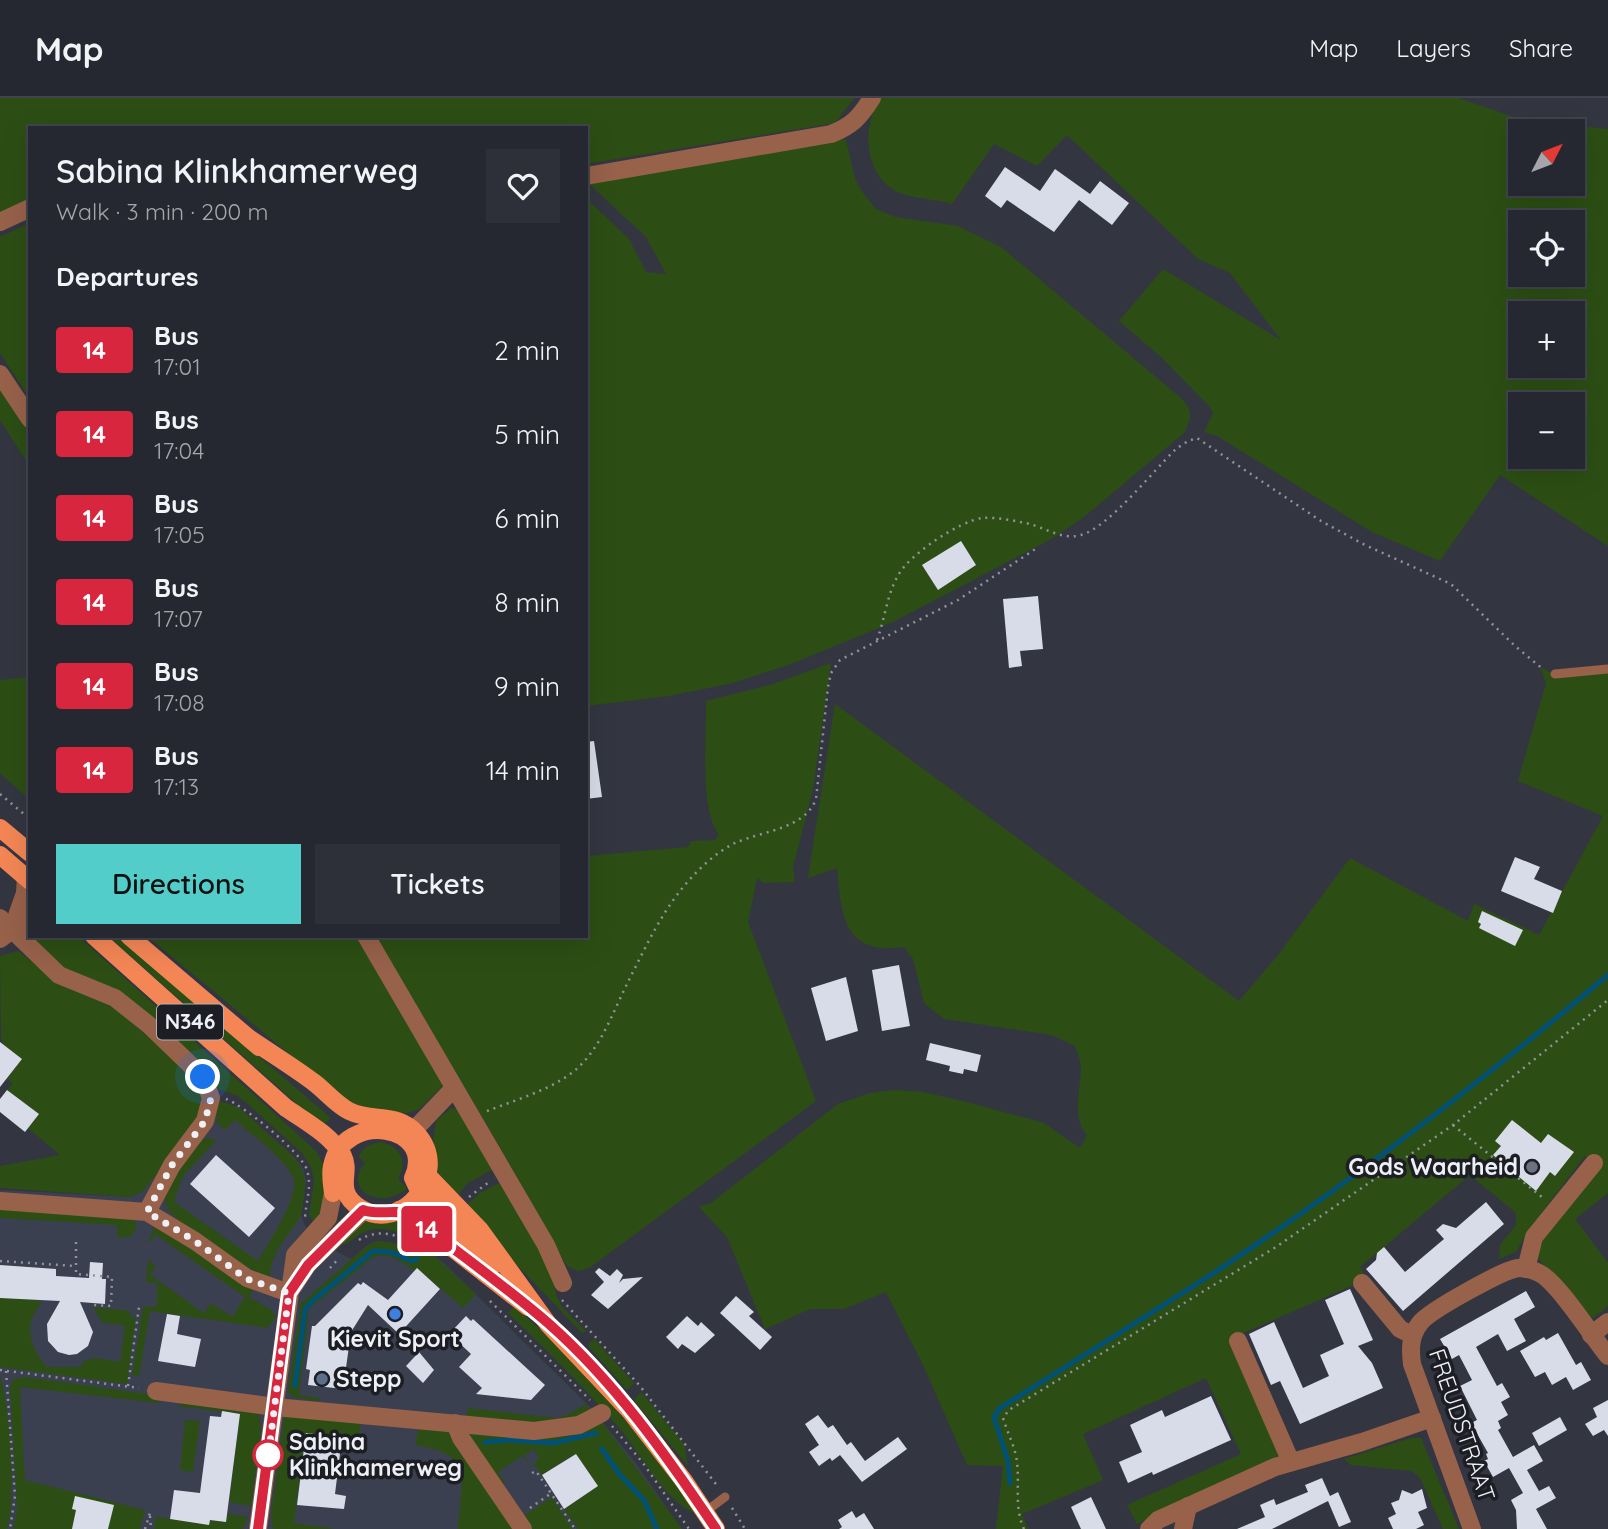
<!DOCTYPE html>
<meta charset="utf-8">
<style>
:root{--surface:#262831;--page:#2e3039;--text:#f1f3f6;--muted:#a4a6ab;--line:#42444d;--accent:#53cdca}
body{margin:0;font-family:Quicksand,sans-serif;background:var(--page);color:var(--text);height:100vh;display:flex;flex-direction:column;font-size:26px;white-space:nowrap}
*{box-sizing:border-box;margin:0}
p{font-size:23px;color:var(--muted)}
.icon{flex:none;width:38px;height:38px;fill:none;stroke:currentColor;stroke-width:2;stroke-linecap:round;stroke-linejoin:round}
.map{position:relative;flex:1;overflow:hidden}
.side{position:absolute;left:28px;top:28px;width:560px;height:812px;display:flex;flex-direction:column;background:var(--surface);border-radius:0px;box-shadow:0 7px 28px #0002,0 0 0 2px var(--line)}
.side>*{flex:none}
.badge{padding:0 14px;border-radius:5px;font-size:24px;line-height:46px}
.needle{width:46px;rotate:48deg}
.tools{position:absolute;left:1508px;top:21px;display:grid;gap:14px}
.tools a{display:grid;place-items:center;width:77px;height:77px;border-radius:0px;background:var(--surface);box-shadow:0 7px 28px #0002,0 0 0 2px var(--line);font-size:35px}
.you{position:absolute;width:35px;height:35px;margin:-18px;border:5px solid #fff;border-radius:50%;background:#1a73e8;box-shadow:0 0 0 10px #1a73e833}
.map>.badge{position:absolute;translate:-50% -50%;box-shadow:0 0 0 4px #fff}
h2{padding:0 28px;font-size:26px;line-height:63px}
.round{display:grid;place-items:center;flex:none;width:74px;height:74px;border-radius:0px;background:var(--page)}
.overview{display:flex;align-items:center;justify-content:space-between;height:119px;padding:0 28px}
h1{font-size:33px;font-weight:600;line-height:52px}
.action{display:flex;gap:14px;margin-top:auto;padding:14px 28px}
.action a{flex:1;height:80px;border-radius:0px;background:var(--accent);color:#111;font-size:28px;font-weight:600;line-height:80px;text-align:center}
.action a+a{background:var(--page);color:var(--text)}
ul{padding:0;list-style:none}
li{display:flex;align-items:center;gap:21px;height:84px;padding:0 28px}
li div{flex:1}
li b{display:block;font-size:26px}
li em{font-style:normal}
li .badge{min-width:77px;font-weight:700;text-align:center}
header{display:flex;align-items:center;gap:42px;box-sizing:border-box;height:98px;padding:0 35px;background:var(--surface);border-bottom:2px solid var(--line)}
header strong{font-size:33px}
nav{display:flex;gap:38px;margin-inline-start:auto;font-size:24px}
.map>svg:first-child{display:block}
</style>
<header>
<strong>Map</strong>
<nav><a>Map</a><a>Layers</a><a>Share</a></nav>
</header>
<div class="map">
<svg width="1608" height="1431" viewBox="0 0 1608 1431">
<rect width="100%" height="100%" fill="#333641"/>
<!-- built -->
<path fill="#3b4050" d="M204,1004h17l17,5 56,50 9,11 3,14 -5,33 4,11 27,23 19,10 18,-15 9,-3 15,2 17,8 2,-2 19,4 14,11 144,142 47,57 45,66h-681v-339l130,7 12,-5z"/>
<!-- green -->
<g fill="#2c4e14" fill-rule="evenodd">
<path d="M0,0h854l-19,25 -249,41v-36h-556v72l-30,14z"/>
<path d="M880,0h578l62,21 88,10v417l-108,-71 -60,86 -68,-29 -155,-96 -13,-4 9,-19 -4,-7 -47,-48 -43,-37 44,-52 118,71 -51,-67 -32,-14 -131,-124 -30,31 -43,-22 -42,60c-16,-5 -46,-6 -58,-14 -30,-17 -32,-65 -14,-92zM1521,33h52v53h-52zM1521,124h52v53h-52zM1521,215h52v53h-52zM1521,306h52v53h-52z"/>
<path d="M843,41l3,1 9,39 8,14 13,16 19,8 63,9 43,21 180,151c12,13 11,19 3,35l-100,84 -31,21 -160,84 -102,42 -58,19 -64,13 -83,10v-508l43,41 17,33 20,2 -20,-37 -60,-56z"/>
<path d="M30,125v176l-30,-46v-116z"/>
<path d="M0,286l30,46v30l-3,2 -27,-42z"/>
<path d="M831,565l-18,126 -20,78 2,15 -31,1 -7,-5 -9,44 68,179 -227,167 -11,3 -11,-5 -84,-148 -109,-182h212v-80l102,-9 3,-6 24,-1 4,-6c-20,-23 -12,-102 -13,-133l64,-16z"/>
<path d="M1540,569l13,7 55,-2v521l-33,26 33,44v43l-15,12 -11,-4 -46,-58v-10l64,-85 -15,-5 -59,77 -9,18 -18,8 1,-14 16,-20v-12l-46,-38 -110,92 7,12 -137,60 49,110 -2,10 -140,65 -10,-19 114,-51 -35,-76 -123,56 20,46 -81,34 6,15h-32l7,-63 -36,-1 -43,-98 -38,-75 -42,17h-34l-45,20 -38,-92 -28,-30 12,-4 127,-99 32,-11 25,-3 28,2 44,10 77,21 36,25 7,-13c-16,-17 -6,-47 -6,-67 0,-7 -4,-15 -6,-22l-23,-11 -108,-16 -20,-16 -11,-44 -9,-12c-61,8 -62,-30 -67,-79l-29,10 27,-174 404,297 39,-46 72,-97 118,63 6,-17 65,31 64,-119 -85,-35 28,-98z"/>
<path d="M30,579v123l-30,-27v-93z"/>
<path d="M35,838h43l238,215 8,15 1,41 -11,16 -5,-8 5,-34 -3,-14 -8,-13 -55,-50 -12,-9 -18,-6 -11,-18 -137,-97 -35,-34z"/>
<path d="M108,838h10l213,182 -9,8z"/>
<path d="M147,838h208l92,146 -28,27 -12,4 -44,-4 -16,-7z"/>
<path d="M18,853l49,37 50,21 80,72 7,15 -8,31 -54,65 -12,5 -130,-9v-22l60,-11 -32,-27 11,-14 -32,-24 6,-7 -6,-4 15,-20 -19,-15 -2,-7 -1,-81z"/>
<path d="M221,1004c20,3 33,19 48,33 23,20 40,29 35,62 -2,6 -1,16 -5,22 -12,19 -27,31 -29,57 -13,2 -89,-51 -99,-63 -3,-3 -6,-10 -6,-14 -2,-22 23,-44 35,-59l7,-2 10,2 -34,36 -9,26 84,59c11,-20 37,-56 36,-79 -1,-17 -46,-50 -59,-62l-10,10 -9,-8 2,-18z"/>
<path d="M451,1010l7,2 37,58 -27,15 -11,13 -17,-16 -3,-10 -4,-29 3,-20z"/>
<path d="M381,1044c20,5 27,20 17,37l9,9c-27,24 -65,1 -42,-25l-6,-6c3,-11 12,-13 22,-15z"/>
<path d="M501,1084l53,90 2,23 6,12 24,24 -4,2 -84,-88 -31,-40 13,-12z"/>
<path d="M0,1109l134,11 3,9 -6,10h-14v-12l-117,-7z"/>
<path d="M402,1121l21,13 -6,7c-19,-6 -37,-16 -57,-5 -8,5 -11,11 -20,10l19,-24z"/>
<path d="M162,1128l92,62 -5,9 21,12 6,7 -8,12 -118,-17 -11,65 -7,-1 11,-68 14,-1v-23l-11,-1 2,-22 8,6 -6,9 54,38 7,-10 21,14 13,-20 -89,-62 -8,9 5,-15z"/>
<path d="M378,1143l15,2 17,8 2,-2 19,4 45,41 -13,14 -45,-39 -3,2c-13,-9 -27,-20 -43,-13l-63,51 -10,86 22,3 -4,3 -25,-4 -4,-6 13,-88 67,-58z"/>
<path d="M0,1200l36,2 6,3c-20,21 -12,44 5,64h33l4,-6 12,-3 24,4 5,-36 -23,-4 -9,-15 37,4v6h6l-9,67 -127,-17z"/>
<path d="M514,1208c55,47 103,101 147,159 11,15 26,32 33,48 -32,-15 -51,-57 -74,-84 -35,-41 -73,-79 -112,-116z"/>
<path d="M594,1241l40,44 -7,7 -38,-43v-4z"/>
<path d="M0,1278c9,24 17,130 7,153h-7z"/>
<path d="M26,1279l128,18 5,8 -139,-16 5,93 120,30 -5,19h-127l4,-18 -7,-123 3,-9z"/>
<path d="M641,1294l43,52 4,22 -54,-66z"/>
<path d="M182,1303l77,12 2,17 -10,76 -22,-4 11,-88 -62,-8z"/>
<path d="M586,1306l7,9 -32,13 -95,-7 2,-11 88,10 9,-2z"/>
<path d="M292,1316l68,9v16l-55,-6 -11,90 42,6h-63l-2,-14 13,-97z"/>
<path d="M185,1322l15,1 -7,51 -13,-2z"/>
<path d="M598,1322l6,5 78,104h-104l-14,-20 28,-19 -1,-3 5,-3 -20,-31 1,3 -5,3 -3,-2 -27,18 -8,-10 5,-8 -6,-8 -9,7 8,12 -10,-12 -24,16 7,11 -7,-1 -31,-52z"/>
<path d="M419,1329l27,5 6,5 63,92h-57l5,-60c-13,-17 -26,-20 -48,-24z"/>
<path d="M1411,1340h10l38,91h-16l-23,-51 -8,-7 -61,-6 -7,-6z"/>
<path d="M552,1399l21,32h-43l-8,-12z"/>
<path d="M227,1416l21,3 -5,12h-89l2,-12 53,7 1,-4 16,2z"/>
</g>
<g fill="none" stroke-linecap="round" stroke-linejoin="round">
<!-- stream -->
<g stroke="#015177" stroke-width="5">
<path d="M295,1288l10,-76 5,-7 63,-52 18,1 21,9 5,-2"/>
<path d="M485,1344l23,-2 45,3 43,-10"/>
<path d="M602,1351l18,26 24,25 13,29"/>
<path d="M1010,1385l-2,-22 -14,-44 6,-9c72,-45 144,-90 215,-136 137,-90 268,-192 393,-297"/>
</g>
</g>
<!-- building -->
<g fill="#d8dce9">
<path d="M1005,69l35,24 15,-22 35,25 10,-13 29,22 -17,22 -33,-25 -25,32 -47,-32 -6,8 -16,-12z"/>
<path d="M961,443l15,24 -38,25 -16,-25z"/>
<path d="M1038,498l5,53 -23,2 2,15 -13,2 -6,-69z"/>
<path d="M594,643l8,56 -16,2v-57z"/>
<path d="M1515,759l25,10 -6,12 28,12 -9,22 -52,-22z"/>
<path d="M1482,813l41,19 -8,16 -36,-18 2,-4 -3,-2z"/>
<path d="M899,867l11,61 -28,5 -10,-61z"/>
<path d="M846,879l12,54 -32,10 -15,-53z"/>
<path d="M0,944l22,17 -22,28z"/>
<path d="M930,945l51,12 -4,17 -13,-3 -1,5 -14,-3 1,-5 -24,-6z"/>
<path d="M7,992l32,24 -14,18 -25,-20v-13z"/>
<path d="M1512,1022l29,23 7,-9 26,18 -19,24 -5,-4 -14,19 -43,-36 8,-9 -6,-5z"/>
<path d="M216,1057l59,53 -26,29 -59,-53z"/>
<path d="M1486,1104l18,22 -101,87 -37,-42 10,-9 1,-7 7,-6 21,25 39,-33 -8,-9 7,-6 13,4z"/>
<path d="M90,1164l13,1 -1,16h4l-1,25 -25,-2 13,30 -5,14 -11,8 -8,1 -11,-3 -10,-11 -1,-17 13,-23 -60,-3v-33l56,4v7l33,2z"/>
<path d="M417,1170l23,21 -41,45 -31,-29 -17,27 -8,57 -35,-4 2,-15 -4,-1 6,-43h3l43,-43 3,2 2,-3 25,18z"/>
<path d="M599,1170l11,8 7,-7 6,6 -4,8 4,-4 20,-2 -35,32 -17,-14 13,-13 -9,-10z"/>
<path d="M1350,1191l23,51 -15,6 14,17 11,25 -83,36 -20,-43 -9,4 -22,-51 25,-12 29,66 26,-12 -9,-21 24,-11 -19,-44z"/>
<path d="M1526,1193l9,16 -21,12 12,22 -19,10 -9,-17 -22,13 21,39 5,-3 8,14 -9,5 7,13 -10,6 3,7 -3,2 15,27 21,-12 9,16 -16,9 12,21 10,-5 7,12 -20,11 11,20h-30l-1,-19 -5,-10 12,-7 -14,-25 -16,9 -9,-16 4,-2 -2,-5 2,-1 -17,-30 6,-3 -17,-34 12,-6 -13,-25 -7,4 -12,-20z"/>
<path d="M736,1198l18,16 -5,4 23,21 -12,13 -40,-37z"/>
<path d="M167,1216l13,2 -3,18 24,5 -6,28 -37,-6z"/>
<path d="M466,1218l5,5 2,-2 72,66 -14,15 -55,-6 6,-6 -23,-21 12,-13 -16,-15 2,-2 -6,-5z"/>
<path d="M687,1218l11,10 3,-4 14,13 -20,18 -13,-9 -4,5 -12,-12z"/>
<path d="M1558,1235l18,32 5,-3 10,18 -18,10 -7,-13 -14,8 -7,-13 -10,5 -15,-26 24,-14 2,3z"/>
<path d="M419,1254l15,18 -11,13 -17,-17z"/>
<path d="M1211,1298l20,44 -78,35 -1,-3 -24,11 -9,-21 23,-10 -12,-27 32,-15 3,7z"/>
<path d="M1608,1302v36l-4,-6 -11,6 -8,-12 12,-7 -4,-9z"/>
<path d="M222,1313l18,3 -14,108 -16,-2 -1,5 -39,-6 4,-29 26,3 10,-77 11,1z"/>
<path d="M818,1317l10,13 5,-3 14,20 4,-3 14,19 33,-24 9,12 -45,33 -22,-27 -8,6 -2,-3 -11,8 -10,-14 10,-7 -14,-21z"/>
<path d="M1560,1319l7,13 -28,16 -7,-13z"/>
<path d="M306,1335l36,4 -7,57 11,2 -2,13 -47,-4z"/>
<path d="M576,1356l22,32 -34,23 -22,-34z"/>
<path d="M1322,1380l8,18 8,-4 13,30 -12,5 -11,-26 -56,28h-35l28,-12 -5,-12 14,-6 2,6 32,-13 -3,-7z"/>
<path d="M1422,1391l5,19 -9,4 6,13 -8,4h-23l-5,-11 8,-4 -5,-11 8,-3 3,-10 10,4z"/>
<path d="M75,1398l39,9 -6,24h-36l4,-19 -4,-1z"/>
<path d="M1091,1399l15,32h-25l-10,-22z"/>
<path d="M852,1413l4,7 8,-5 10,16h-35l3,-2 -4,-7z"/>
</g>
<g fill="none" stroke-linecap="round" stroke-linejoin="round">
<!-- path -->
<g stroke="#91939c" stroke-width="2.5" stroke-dasharray="2 5" stroke-linecap="butt">
<path d="M877,542c8,-21 10,-47 22,-66 11,-20 61,-53 83,-56 14,-1 29,2 43,5 18,3 37,18 56,12 28,-8 72,-64 95,-86l12,-8 9,-3 124,83 44,24 86,39 64,62 29,24"/>
<path d="M0,696l30,25"/>
<path d="M226,1001c17,6 76,54 81,71 5,18 -1,30 -2,48"/>
<path d="M487,1013c26,-10 56,-19 79,-34 33,-21 46,-64 63,-97 18,-36 36,-75 64,-104 12,-13 26,-25 42,-33 27,-12 70,-14 81,-44l12,-112 3,-14 9,-13 118,-60 79,-52"/>
<path d="M1453,1027l90,73"/>
<path d="M469,1099l20,-15"/>
<path d="M359,1142c20,-12 36,-5 57,3"/>
<path d="M76,1144v32l36,3 -1,29 -19,-1"/>
<path d="M0,1163l75,5"/>
<path d="M330,1170l9,-10"/>
<path d="M562,1202l78,86 79,102"/>
<path d="M490,1203l100,99"/>
<path d="M0,1272l139,18"/>
<path d="M6,1273l9,125 -5,33"/>
<path d="M128,1288l11,-79"/>
<path d="M612,1328l31,37 46,66"/>
<path d="M532,1375l4,-2 39,58"/>
<path d="M530,1410l23,-16"/>
<path d="M732,1410l13,21"/>
<path d="M150,1418l1,13"/>
<path d="M145,1431l5,-16"/>
<path d="M1024,1431c-11,-24 -3,-48 -8,-73 -3,-13 -9,-25 -13,-38l6,-8 267,-163 177,-122 155,-125"/>
</g>
<!-- lane -->
<g stroke="#97614a" stroke-width="9">
<path d="M1555,576l53,-5"/>
<path d="M705,1414l20,-15"/>
</g>
<!-- street -->
<g stroke="#97614a" stroke-width="18">
<path d="M586,78l245,-42c21,-8 29,-17 41,-36"/>
<path d="M0,124l30,-14"/>
<path d="M0,276l30,45"/>
<path d="M0,820l59,57 56,23 34,27 54,52 8,21 -6,23 -33,44 -25,47"/>
<path d="M12,832l13,-37 1,-16"/>
<path d="M366,838l180,309 17,38"/>
<path d="M0,841l12,-9 18,-5"/>
<path d="M414,1032l40,-42"/>
<path d="M0,1103l147,11 48,29 52,37 42,15"/>
<path d="M1526,1171l8,-32 60,-74"/>
<path d="M1362,1185l38,46 12,6"/>
<path d="M293,1189l15,-23 56,-54"/>
<path d="M1591,1237l17,-13"/>
<path d="M1238,1243l53,121"/>
<path d="M156,1293l119,16 259,24 45,-6 23,-12"/>
<path d="M455,1325l6,15 62,91"/>
<path d="M258,1431l37,-274 33,-37 5,-25"/>
<path d="M1149,1431l9,-9 117,-53 87,-25 70,-24"/>
<path d="M1183,1431l5,-23"/>
<path d="M1472,1431l-60,-165c-2,-15 -2,-28 8,-41 9,-12 83,-53 98,-55 7,0 15,2 21,5 19,9 54,65 69,83"/>
</g>
<!-- primary -->
<g stroke="#f48655" stroke-width="18">
<path d="M0,730l30,25"/>
<path d="M0,757l30,26"/>
<path d="M94,838l192,172c19,13 45,27 57,48 9,18 -10,34 17,52 42,27 92,-35 57,-74 -20,-23 -44,-11 -68,-23 -12,-6 -22,-18 -33,-27 -21,-16 -44,-30 -66,-45"/>
<path d="M129,838l130,111"/>
<path d="M429,1079l51,53 68,94 82,87 54,70 32,48"/>
<path d="M333,1095c-1,-9 -3,-18 -1,-27 12,-57 105,-41 81,12l7,15 75,71"/>
<path d="M399,1112l11,5 118,92"/>
</g>
</g>
<g fill="none" stroke-linecap="round" stroke-linejoin="round">
<defs>
<path id="line" d="M258,1431l31,-236 19,-28 55,-55c17,6 32,-2 47,5 45,36 94,70 138,108 67,59 119,133 168,206"/>
</defs>
<!-- line casing -->
<use href="#line" stroke="#fff" stroke-width="16"/>
<!-- line -->
<use href="#line" stroke="#d7263d" stroke-width="10"/>
<!-- walk -->
<path stroke="#eef0f7" stroke-width="7" stroke-dasharray="0 12.6" d="M203,979l8,21 -6,23 -33,44 -25,47 48,29 52,38 42,14 -21,165v-3"/>
</g>
<!-- markers -->
<circle fill="#6b7280" stroke="#1c1e23" stroke-width="2.5" cx="1532" cy="1069" r="7"/>
<circle fill="#3f7fe0" stroke="#1c1e23" stroke-width="2.5" cx="395" cy="1216" r="7"/>
<circle fill="#5c6f8a" stroke="#1c1e23" stroke-width="2.5" cx="322" cy="1281" r="7"/>
<circle fill="#fff" stroke="#d7263d" stroke-width="3.5" cx="268" cy="1357" r="14"/>
<g text-anchor="middle" stroke-width="7" stroke-linejoin="round" paint-order="stroke">
<!-- shield labels -->
<rect fill="#1c1e23" stroke="#afb1b7" stroke-width="2" x="157" y="906.5" width="66" height="35" rx="5"/>
<g font-size="21" font-weight="bold" fill="#eef0f7">
<text x="190" y="931">N346</text>
</g>
<!-- poi labels -->
<g font-size="23" font-weight="bold" fill="#eef0f7" stroke="#1c1e23" text-anchor="end">
<text x="1518" y="1077">Gods Waarheid</text>
<text x="395" y="1249" text-anchor="middle">Kievit Sport</text>
<text x="336" y="1289" text-anchor="start">Stepp</text>
</g>
<!-- street labels -->
<g font-size="23" fill="#eef0f7" stroke="#1c1e23">
<text transform="translate(1462 1327) rotate(71)" y="8">FREUDSTRAAT</text>
</g>
<!-- stop labels -->
<g font-size="23" font-weight="bold" fill="#eef0f7" stroke="#1c1e23" text-anchor="start">
<text x="289" y="1352">Sabina<tspan x="289" dy="26">Klinkhamerweg</tspan></text>
</g>
</g>
</svg>
<div class="tools">
<a><svg class="needle" viewBox="-14 -14 28 28"><path d="M0-13l5 13h-10z" fill="#e53935"/><path d="M0 13l5-13h-10z" fill="#a4a6ab"/></svg></a>
<a><svg class="icon" aria-label="locate" viewBox="0 0 24 24"><circle cx="12" cy="12" r="6"/><path d="M12 2v4M12 18v4M2 12h4M18 12h4"/></svg></a>
<a>+</a>
<a>−</a>
</div>
<div class="you" style="left:203px;top:979px"></div>
<b class="badge" style="left:427px;top:1131px;background:#d7263d;color:#fff">14</b>
<section class="side">
<div class="overview"><div><h1>Sabina Klinkhamerweg</h1><p>Walk · 3 min · 200 m</p></div><a class="round"><svg class="icon" aria-label="heart" viewBox="0 0 24 24"><path d="M12 20l-8-8c-3-5 5-10 8-4 3-6 11-1 8 4z"/></svg></a></div>
<h2>Departures</h2>
<ul>
<li><span class="badge" style="background:#d7263d;color:#fff">14</span><div><b>Bus</b><p>17:01</p></div><em>2 min</em></li>
<li><span class="badge" style="background:#d7263d;color:#fff">14</span><div><b>Bus</b><p>17:04</p></div><em>5 min</em></li>
<li><span class="badge" style="background:#d7263d;color:#fff">14</span><div><b>Bus</b><p>17:05</p></div><em>6 min</em></li>
<li><span class="badge" style="background:#d7263d;color:#fff">14</span><div><b>Bus</b><p>17:07</p></div><em>8 min</em></li>
<li><span class="badge" style="background:#d7263d;color:#fff">14</span><div><b>Bus</b><p>17:08</p></div><em>9 min</em></li>
<li><span class="badge" style="background:#d7263d;color:#fff">14</span><div><b>Bus</b><p>17:13</p></div><em>14 min</em></li>
</ul>
<div class="action"><a>Directions</a><a>Tickets</a></div>
</section>
</div>
